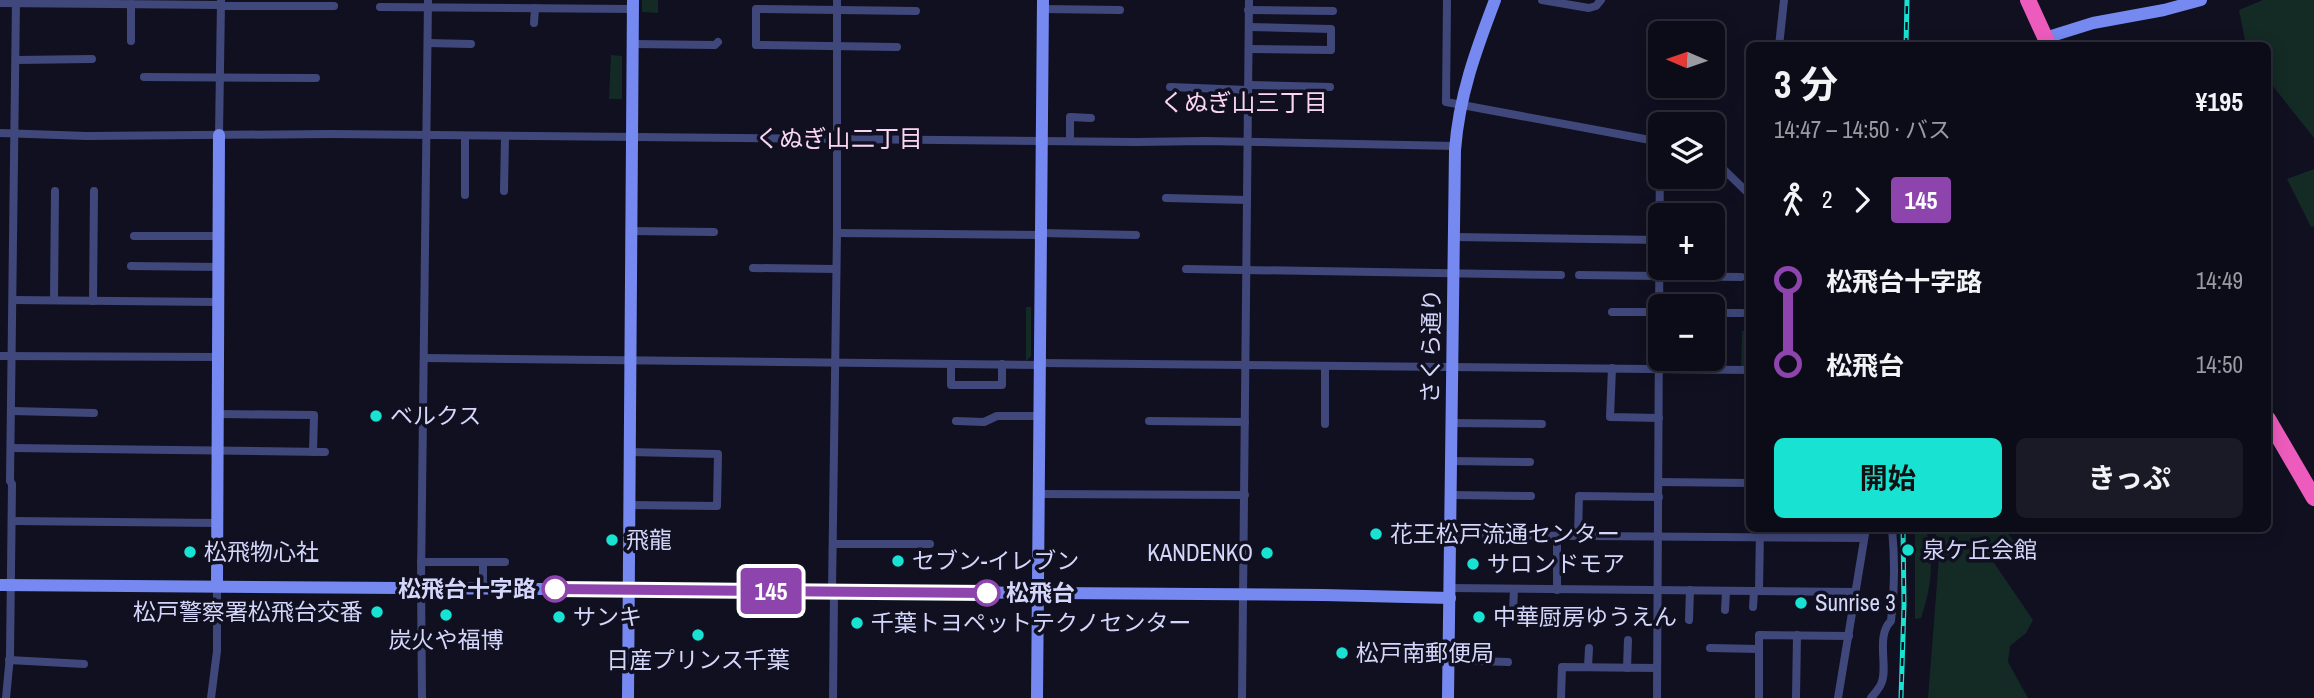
<!DOCTYPE html>
<html lang="ja">
<meta charset="utf-8">
<style>
:root{--surface:#0c0c19;--page:#1a1a26;--text:#f1f3f6;--muted:#9a9ba2;--line:#2c2c38;--accent:#18e2d1}
body{margin:0;font-family:"Archivo Narrow","Noto Sans JP",sans-serif;background:var(--page);color:var(--text);height:100vh;display:flex;flex-direction:column;font-size:26px;white-space:nowrap}
*{box-sizing:border-box;margin:0}
p{font-size:23px;color:var(--muted)}
.icon{flex:none;width:38px;height:38px;fill:none;stroke:currentColor;stroke-width:2;stroke-linecap:round;stroke-linejoin:round}
.map{position:relative;flex:1;overflow:hidden}
.drawer{position:absolute;left:1746px;top:42px;width:525px;height:490px;display:flex;flex-direction:column;background:var(--surface);border-radius:10px;box-shadow:0 4px 18px #0003,0 0 0 2px var(--line)}
.drawer>*{flex:none}
.badge{padding:0 14px;border-radius:5px;font-size:24px;line-height:46px}
.needle{width:46px;rotate:272deg}
.buttons{position:absolute;left:1648px;top:21px;display:grid;gap:14px}
.buttons a{display:grid;place-items:center;width:77px;height:77px;border-radius:10px;background:var(--surface);box-shadow:0 4px 18px #0003,0 0 0 2px var(--line);font-size:35px}
.map>.badge{position:absolute;translate:-50% -50%;box-shadow:0 0 0 4px #fff}
.legs{display:flex;align-items:center;gap:10px;height:77px;padding:0 28px;font-size:23px}
.legs p{margin-inline-start:auto}
.summary{display:flex;align-items:center;justify-content:space-between;height:119px;padding:0 28px}
h1{font-size:38px;font-weight:700;line-height:52px}
.action{display:flex;gap:14px;margin-top:auto;padding:14px 28px}
.action a{flex:1;height:80px;border-radius:10px;background:var(--accent);color:#111;font-size:28px;font-weight:700;line-height:80px;text-align:center}
.action a+a{background:var(--page);color:var(--text)}
ul{padding:0 28px;list-style:none}
li{display:flex;align-items:center;gap:24px;height:84px;font-size:26px}
li i{display:grid;place-items:center;width:10px;height:100%;margin:0 9px;background:currentColor}
li i::after{content:'';width:18px;height:18px;margin:-9px;border:5px solid;border-radius:50%;background:var(--surface)}
li p{margin-inline-start:auto}
li:first-child i{background:linear-gradient(#0000 50%,currentColor 0)}
li:last-child i{background:linear-gradient(currentColor 50%,#0000 0)}
.map>svg:first-child{display:block}
</style>
<div class="map">
<svg width="2314" height="698" viewBox="0 0 2314 698">
<rect width="100%" height="100%" fill="#101021"/>
<!-- green -->
<g fill="#132a25">
<path d="M642,0h16v13l-16,-1z"/>
<path d="M2263,0h51v138l-46,-58v-34l-22,-1 -7,-35z"/>
<path d="M611,55l11,1v43h-13z"/>
<path d="M2314,169v57l-3,1 -24,-48z"/>
<path d="M1026,307h5v49l-5,5z"/>
<path d="M1742,331h8v36h-9z"/>
<path d="M1915,529h11c8,34 6,55 -5,89l-6,1z"/>
<path d="M1935,529h69l14,17 -26,14 41,60 -7,13 -16,13 -2,16 20,36h-100l11,-141z"/>
</g>
<g fill="none" stroke-linecap="round" stroke-linejoin="round">
<!-- street -->
<g stroke="#40487b" stroke-width="8">
<path d="M1447,0l-1,102 215,40"/>
<path d="M1542,0l47,8 7,-2 5,-6"/>
<path d="M0,3l221,2"/>
<path d="M131,4v37"/>
<path d="M221,6h113"/>
<path d="M380,7l253,2"/>
<path d="M1043,9l77,1"/>
<path d="M1248,10l85,1"/>
<path d="M534,23l1,-15"/>
<path d="M1249,27l82,2v21l-82,-1"/>
<path d="M428,43l43,1"/>
<path d="M633,44l82,1 3,-3"/>
<path d="M1779,46l5,-46"/>
<path d="M897,47l-141,-2v-36l160,2"/>
<path d="M16,60l76,-1"/>
<path d="M144,77l172,1"/>
<path d="M1249,85l81,2"/>
<path d="M1170,87l78,3"/>
<path d="M0,133l87,3 244,-2 805,8 69,-1 251,5"/>
<path d="M219,135l2,-134"/>
<path d="M1070,141v-24l21,1"/>
<path d="M1713,159l37,36"/>
<path d="M504,191l1,-54"/>
<path d="M465,195v-58"/>
<path d="M1166,198l81,2"/>
<path d="M631,231l83,1"/>
<path d="M837,233l204,2"/>
<path d="M1041,233l95,2"/>
<path d="M134,236h86"/>
<path d="M1453,237l208,3"/>
<path d="M131,266l89,1"/>
<path d="M753,268l83,1"/>
<path d="M1186,269l375,6"/>
<path d="M1579,275l162,2"/>
<path d="M13,300l206,2"/>
<path d="M54,300l1,-109"/>
<path d="M93,301l1,-110"/>
<path d="M1612,312h49"/>
<path d="M1713,313h29"/>
<path d="M0,356l219,1"/>
<path d="M425,358l615,7"/>
<path d="M1040,363l710,7"/>
<path d="M951,364v21h51v-21"/>
<path d="M1612,368l-2,49 49,1"/>
<path d="M12,411l82,2"/>
<path d="M218,414l96,1 -1,37"/>
<path d="M956,421l28,1 13,-6h43"/>
<path d="M1149,421l96,1"/>
<path d="M1451,423l91,1"/>
<path d="M1325,424v-58"/>
<path d="M11,448l314,4"/>
<path d="M1451,461l79,1"/>
<path d="M1659,482l91,1"/>
<path d="M1040,494l205,1"/>
<path d="M1452,495l79,1"/>
<path d="M629,505l88,1 1,-52 -89,-2"/>
<path d="M12,521l205,2"/>
<path d="M1451,535l413,3"/>
<path d="M1557,536v54"/>
<path d="M1578,536l1,-40 80,1"/>
<path d="M833,544h97"/>
<path d="M421,562h84"/>
<path d="M1450,588l406,4"/>
<path d="M483,589v-27"/>
<path d="M1514,589l-1,23h17"/>
<path d="M832,591l5,-358v-233"/>
<path d="M1759,591l1,-63"/>
<path d="M1753,607l1,-16"/>
<path d="M1725,610l1,-19"/>
<path d="M1689,620l1,-30"/>
<path d="M1710,648l49,1"/>
<path d="M9,660l75,4"/>
<path d="M1449,660l59,2"/>
<path d="M1588,667l1,-19"/>
<path d="M1627,668l1,-28"/>
<path d="M6,698l4,-42 2,-172 -2,-3 6,-481"/>
<path d="M211,698l6,-47v-65"/>
<path d="M422,698l-1,-119 7,-579"/>
<path d="M833,698l1,-107"/>
<path d="M1242,698l7,-698"/>
<path d="M1561,698l1,-31 95,1"/>
<path d="M1657,698l3,-556"/>
<path d="M1759,698v-63l90,1"/>
<path d="M1796,698l1,-63"/>
<path d="M1838,698l28,-170"/>
<path d="M1871,698c3,-4 8,-9 10,-14 8,-16 -6,-48 10,-63 4,-32 4,-61 1,-93"/>
</g>
<!-- secondary -->
<g stroke="#7589f0" stroke-width="12">
<path d="M2045,38l48,-15 71,-13 37,-10"/>
<path d="M0,585l1323,10 127,3"/>
<path d="M217,586l2,-451"/>
<path d="M628,698l5,-698"/>
<path d="M1037,698l6,-698"/>
<path d="M1448,698l7,-548c4,-54 21,-100 40,-150"/>
</g>
<!-- highway -->
<g stroke="#ed5cbd" stroke-width="16">
<path d="M2028,0l21,46"/>
<path d="M2268,419l46,79"/>
</g>
<defs>
<g id="rail">
<path d="M1906,46l1,-46"/>
<path d="M1901,698l3,-93 -1,-77"/>
</g>
</defs>
<!-- rail casing -->
<use href="#rail" stroke="#18e2d1" stroke-width="5"/>
<!-- rail -->
<use href="#rail" stroke="#101021" stroke-width="2.5" stroke-dasharray="8" stroke-linecap="butt"/>
</g>
<g fill="none" stroke-linecap="round" stroke-linejoin="round">
<defs>
<path id="line-1" d="M555,589l432,4"/>
</defs>
<!-- line-1 casing -->
<use href="#line-1" stroke="#fff" stroke-width="16"/>
<!-- line-1 -->
<use href="#line-1" stroke="#8e44ad" stroke-width="10"/>
</g>
<!-- markers -->
<g fill="#18e2d1" stroke="#101021" stroke-width="2.5">
<circle cx="376" cy="416" r="7"/>
<circle cx="1376" cy="534" r="7"/>
<circle cx="612" cy="540" r="7"/>
<circle cx="1908" cy="550" r="7"/>
<circle cx="190" cy="552" r="7"/>
<circle cx="1267" cy="553" r="7"/>
<circle cx="898" cy="561" r="7"/>
<circle cx="1473" cy="564" r="7"/>
<circle cx="1801" cy="603" r="7"/>
<circle cx="377" cy="612" r="7"/>
<circle cx="446" cy="615" r="7"/>
<circle cx="559" cy="617" r="7"/>
<circle cx="1479" cy="617" r="7"/>
<circle cx="857" cy="623" r="7"/>
<circle cx="698" cy="635" r="7"/>
<circle cx="1342" cy="653" r="7"/>
</g>
<g fill="#fff" stroke="#8e44ad" stroke-width="3.5">
<circle cx="555" cy="589" r="12"/>
<circle cx="987" cy="593" r="12"/>
</g>
<g text-anchor="middle" stroke-width="7" stroke-linejoin="round" paint-order="stroke">
<!-- street labels -->
<g font-size="23" fill="#d4d7fa" stroke="#101021">
<text transform="translate(1431 346) rotate(-89)" y="8">さくら通り</text>
</g>
<!-- poi labels -->
<g font-size="23" fill="#d4d7fa" stroke="#101021" text-anchor="start">
<text x="390" y="424">ベルクス</text>
<text x="1390" y="542">花王松戸流通センター</text>
<text x="626" y="548">飛龍</text>
<text x="1922" y="558">泉ケ丘会館</text>
<text x="204" y="560">松飛物心社</text>
<text x="1253" y="561" text-anchor="end">KANDENKO</text>
<text x="912" y="569">セブン-イレブン</text>
<text x="1487" y="572">サロンドモア</text>
<text x="1815" y="611">Sunrise 3</text>
<text x="363" y="620" text-anchor="end">松戸警察署松飛台交番</text>
<text x="573" y="625">サンキ</text>
<text x="1493" y="625">中華厨房ゆうえん</text>
<text x="871" y="631">千葉トヨペットテクノセンター</text>
<text x="446" y="648" text-anchor="middle">炭火や福博</text>
<text x="1356" y="661">松戸南郵便局</text>
<text x="698" y="668" text-anchor="middle">日産プリンス千葉</text>
</g>
<!-- stop labels -->
<g font-size="23" font-weight="bold" fill="#d4d7fa" stroke="#101021" text-anchor="end">
<text x="536" y="597">松飛台十字路</text>
<text x="1006" y="601" text-anchor="start">松飛台</text>
</g>
<!-- neighbourhood labels -->
<g font-size="24" fill="#fbd6f4" stroke="#101021">
<text x="1244" y="111">くぬぎ山三丁目</text>
<text x="839" y="147">くぬぎ山二丁目</text>
</g>
</g>
</svg>
<div class="buttons">
<a><svg class="needle" viewBox="-14 -14 28 28"><path d="M0-13l5 13h-10z" fill="#e53935"/><path d="M0 13l5-13h-10z" fill="#9a9ba2"/></svg></a>
<a><svg class="icon" aria-label="layers" viewBox="0 0 24 24"><path d="M12 4l9 5-9 5-9-5zM3 14l9 5 9-5"/></svg></a>
<a>+</a>
<a>−</a>
</div>
<b class="badge" style="left:771px;top:591px;background:#8e44ad;color:#fff">145</b>
<section class="drawer">
<div class="summary"><div><h1>3 分</h1><p>14:47 – 14:50 · バス</p></div><b>¥195</b></div>
<div class="legs"><svg class="icon" aria-label="walk" viewBox="0 0 24 24"><circle cx="13" cy="4" r="2"/><path d="M13 8l-2 6 4 7M11 14l-3 7M7 12l3-4h3l4 4"/></svg>2<svg class="icon" aria-label="forward" viewBox="0 0 24 24"><path d="M9 5l7 7-7 7"/></svg><b class="badge" style="background:#8e44ad;color:#fff">145</b></div>
<ul>
<li><i style="color:#8e44ad"></i><b>松飛台十字路</b><p>14:49</p></li>
<li><i style="color:#8e44ad"></i><b>松飛台</b><p>14:50</p></li>
</ul>
<div class="action"><a>開始</a><a>きっぷ</a></div>
</section>
</div>
